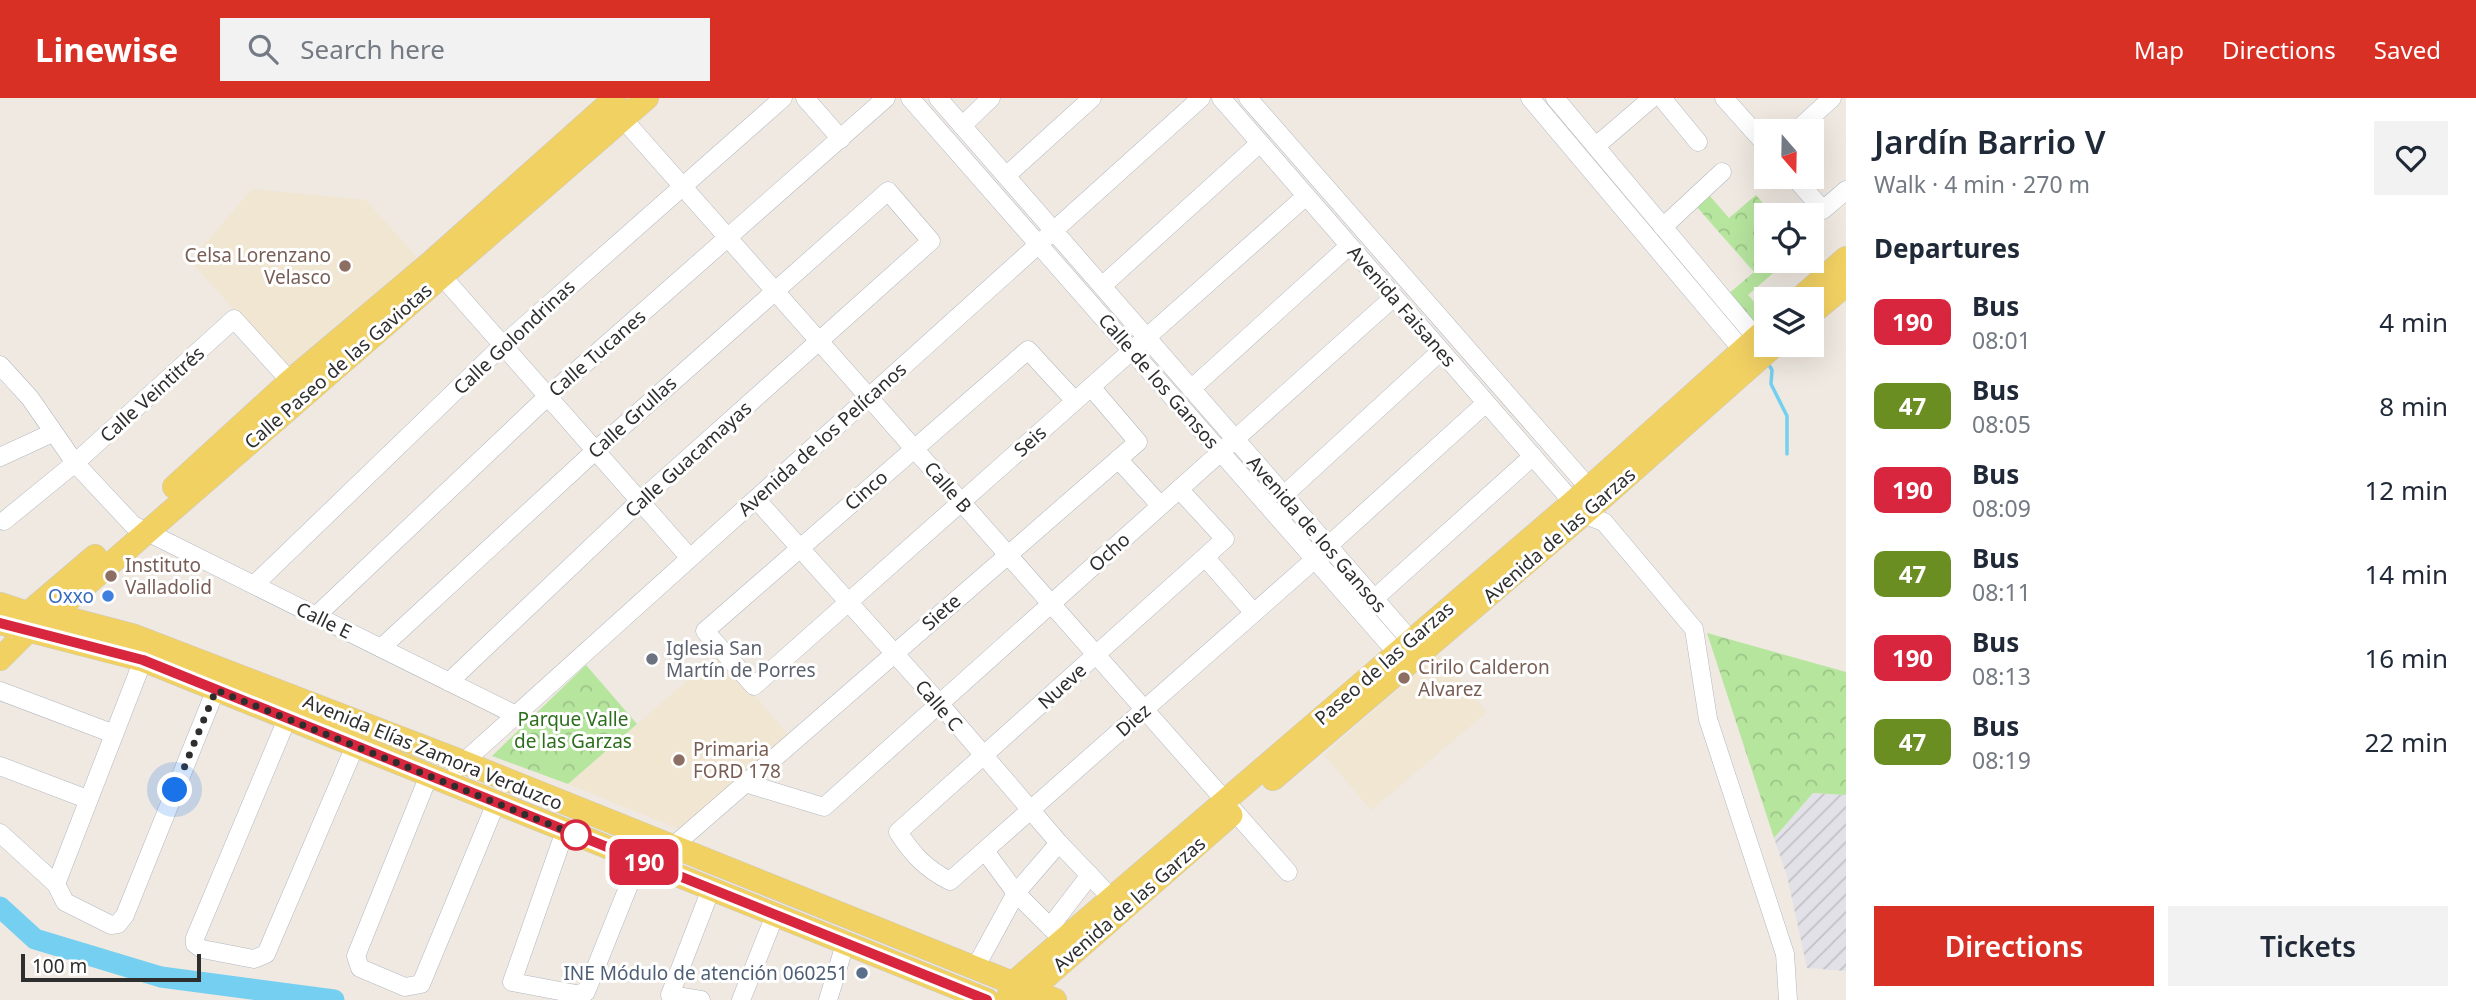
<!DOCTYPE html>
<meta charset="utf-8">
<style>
:root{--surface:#fff;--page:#f2f2f3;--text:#1f2937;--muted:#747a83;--accent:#d93025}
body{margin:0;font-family:"Noto Sans",sans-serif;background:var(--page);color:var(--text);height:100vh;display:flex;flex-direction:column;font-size:26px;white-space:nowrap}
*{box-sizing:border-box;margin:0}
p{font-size:23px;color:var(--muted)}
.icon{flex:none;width:38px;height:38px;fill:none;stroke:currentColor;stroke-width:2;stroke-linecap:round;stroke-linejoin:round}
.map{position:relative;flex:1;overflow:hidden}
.side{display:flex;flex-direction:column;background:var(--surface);width:630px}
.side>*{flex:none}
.badge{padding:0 14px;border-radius:10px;font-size:24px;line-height:46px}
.needle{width:46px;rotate:160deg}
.buttons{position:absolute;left:1754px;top:21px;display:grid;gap:14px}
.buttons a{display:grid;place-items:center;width:70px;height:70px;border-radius:0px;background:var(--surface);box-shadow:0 7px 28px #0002;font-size:35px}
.scale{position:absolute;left:21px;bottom:18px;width:180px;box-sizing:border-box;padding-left:7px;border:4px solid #2e2e2e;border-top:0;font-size:19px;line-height:24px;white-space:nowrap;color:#2e2e2e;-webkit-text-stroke:5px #fff;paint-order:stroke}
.you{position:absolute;width:35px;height:35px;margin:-18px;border:5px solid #fff;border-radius:50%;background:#1a73e8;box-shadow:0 0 0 10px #1a73e833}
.map>.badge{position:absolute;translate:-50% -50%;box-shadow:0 0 0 4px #fff}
h2{padding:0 28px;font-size:26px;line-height:63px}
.round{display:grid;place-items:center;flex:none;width:74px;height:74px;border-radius:0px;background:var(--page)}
.head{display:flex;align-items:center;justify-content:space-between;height:119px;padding:0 28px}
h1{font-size:33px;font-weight:600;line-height:52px}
.cta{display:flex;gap:14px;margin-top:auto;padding:14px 28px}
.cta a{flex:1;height:80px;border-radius:0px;background:var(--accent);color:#fff;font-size:28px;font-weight:600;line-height:80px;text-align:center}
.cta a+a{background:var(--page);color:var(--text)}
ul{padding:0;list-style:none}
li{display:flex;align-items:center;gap:21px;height:84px;padding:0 28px}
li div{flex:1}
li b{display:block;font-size:26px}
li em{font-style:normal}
li .badge{min-width:77px;font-weight:700;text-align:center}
header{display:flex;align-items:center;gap:42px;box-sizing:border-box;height:98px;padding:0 35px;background:var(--accent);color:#fff}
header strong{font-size:33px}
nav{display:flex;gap:38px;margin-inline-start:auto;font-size:24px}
.search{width:490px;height:63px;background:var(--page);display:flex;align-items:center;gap:18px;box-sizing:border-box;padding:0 24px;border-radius:0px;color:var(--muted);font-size:26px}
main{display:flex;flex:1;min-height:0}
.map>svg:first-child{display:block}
</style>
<header>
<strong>Linewise</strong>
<div class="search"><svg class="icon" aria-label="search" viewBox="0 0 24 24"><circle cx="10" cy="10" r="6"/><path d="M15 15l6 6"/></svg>Search here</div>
<nav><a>Map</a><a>Directions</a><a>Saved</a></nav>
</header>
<main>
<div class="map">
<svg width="1846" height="902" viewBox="0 0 1846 902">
<defs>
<pattern id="industrial-furrows" width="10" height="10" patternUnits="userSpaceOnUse" patternTransform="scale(1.75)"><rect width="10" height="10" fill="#e3e1e8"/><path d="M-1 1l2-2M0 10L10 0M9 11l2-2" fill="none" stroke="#c3c1c7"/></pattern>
<pattern id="forest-crowns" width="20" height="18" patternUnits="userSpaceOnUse" patternTransform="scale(1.75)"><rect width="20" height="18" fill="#b6e59e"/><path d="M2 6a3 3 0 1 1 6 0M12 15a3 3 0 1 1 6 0" fill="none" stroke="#9dc588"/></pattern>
</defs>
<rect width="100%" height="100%" fill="#efe9e1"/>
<!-- industrial -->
<path fill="url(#industrial-furrows)" d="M1813,695l33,2v176l-39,-3 -20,-92 -13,-38z"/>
<!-- education -->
<g fill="#f0e6d1">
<path d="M252,91l114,11 55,62 -129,111 -102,-112z"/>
<path d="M719,555l70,83 -107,94 -114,-46z"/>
<path d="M1438,556l49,58 -116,98 -47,-55z"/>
</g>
<!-- forest -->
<g fill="url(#forest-crowns)">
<path d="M1709,97l20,23 27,-23 17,20h-7v46h21l-39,34 18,20v5l-11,9 -29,-33 28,-24 -58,-66z"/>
<path d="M1707,535l139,39v123l-33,-2 -39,45z"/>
<path d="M586,567l51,59 -69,60 -76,-28z"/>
</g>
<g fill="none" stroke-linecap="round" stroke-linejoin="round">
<!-- stream -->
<path stroke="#75cff0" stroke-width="3.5" d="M1769,267l3,5 -1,14 16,32v38"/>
<!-- river -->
<path stroke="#75cff0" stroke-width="21" d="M0,809l35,32 126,38 173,23"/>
<defs>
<g id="minor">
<path d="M805,0l36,41"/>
<path d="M910,0l494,563"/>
<path d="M938,0l481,552"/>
<path d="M1221,0l362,416 21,8 90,107 14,90 77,235 3,46"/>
<path d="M1248,0l348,398"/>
<path d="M1530,0l219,260"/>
<path d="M1555,0l208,248"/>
<path d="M1662,0l36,44"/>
<path d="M1724,0l42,47"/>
<path d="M616,13l672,761"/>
<path d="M962,28l29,-28"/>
<path d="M1796,33l36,-33"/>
<path d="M1596,48l56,-48"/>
<path d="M1006,78l86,-78"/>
<path d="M1794,79l29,33 23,-20"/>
<path d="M1663,129l59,-55"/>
<path d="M433,168l257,292"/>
<path d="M1102,188l158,-143"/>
<path d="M0,267l30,33 45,65 58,62 383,190"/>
<path d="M1191,291l158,-143"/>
<path d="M1075,303l-47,-51 -323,281 49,55c184,-163 368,-327 552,-490"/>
<path d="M0,359l52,-24"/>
<path d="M1118,361l42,46"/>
<path d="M1179,391l46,50 -327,293c15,23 28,37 52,49l365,-322"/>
<path d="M1284,397l157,-144"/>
<path d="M756,401l183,204 120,140 61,64"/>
<path d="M4,423l71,-58 159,-144 56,62"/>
<path d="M1328,448l158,-143"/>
<path d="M1205,459l49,56"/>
<path d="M254,487l249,-240 280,-247"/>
<path d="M1374,501l159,-143"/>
<path d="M316,518l232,-220 338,-298"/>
<path d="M381,550l215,-198 292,-259 43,50 -291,260 -191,181"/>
<path d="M0,593l114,43"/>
<path d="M287,621l-92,219v6l7,5 52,10 12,-5 89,-208"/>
<path d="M0,668l87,33"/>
<path d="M457,670l744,-670"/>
<path d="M429,677l-73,181 4,12 45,19 16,-3 75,-181"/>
<path d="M745,685l79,24 570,-510"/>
<path d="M565,733l-53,151 64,12 10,-2 53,-132"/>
<path d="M0,735l56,51 9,18 46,23 7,-1 7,-9 91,-226"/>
<path d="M671,750l467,-406 -47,-55"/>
<path d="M985,753l31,42 48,48"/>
<path d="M56,786l87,-224"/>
<path d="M1050,829l40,-52"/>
<path d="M975,870l41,-75 43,-50"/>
<path d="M701,902l-31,-5 41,-106"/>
<path d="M741,902l34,-85"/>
<path d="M828,902l17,-56"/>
</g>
<g id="major">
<path d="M1799,201l47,-41"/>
<path d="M1811,216l35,-29"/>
<path d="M174,389l116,-106 140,-118 185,-165"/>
<path d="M0,506l27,9 44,6 61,16 331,127 592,238"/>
<path d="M20,522l75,-64"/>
<path d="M0,525l143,37 844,340"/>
<path d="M0,561l28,-28 20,-13 599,-520"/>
<path d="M1273,681l327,-279 175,-155"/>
<path d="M1007,902l6,-17 560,-481 193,-173"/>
<path d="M1027,902l4,-10 200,-175"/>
</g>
</defs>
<!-- minor casing -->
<use href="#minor" stroke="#b4b7c1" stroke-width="19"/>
<!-- major casing -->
<use href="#major" stroke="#c9c9c9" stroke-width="24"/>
<!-- minor -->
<use href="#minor" stroke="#fff" stroke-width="18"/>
<!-- major -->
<use href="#major" stroke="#f2d163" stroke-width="23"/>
</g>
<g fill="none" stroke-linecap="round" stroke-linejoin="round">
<defs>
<path id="line" d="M0,525l143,37 844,340"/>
</defs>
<!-- line casing -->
<use href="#line" stroke="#fff" stroke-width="16"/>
<!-- line -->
<use href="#line" stroke="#d7263d" stroke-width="10"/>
<!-- walk -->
<path stroke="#2e2e2e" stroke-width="7" stroke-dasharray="0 12.6" d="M175,692l41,-100 360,145"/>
</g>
<!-- markers -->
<g fill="#8d6e63" stroke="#fff" stroke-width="2.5">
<circle cx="345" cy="168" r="7"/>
<circle cx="111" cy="478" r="7"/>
<circle cx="1404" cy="580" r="7"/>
<circle cx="679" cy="662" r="7"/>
</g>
<circle fill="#3f7fe0" stroke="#fff" stroke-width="2.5" cx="108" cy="498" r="7"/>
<circle fill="#6b7280" stroke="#fff" stroke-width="2.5" cx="652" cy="561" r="7"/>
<circle fill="#fff" stroke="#d7263d" stroke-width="3.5" cx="576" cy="737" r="14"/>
<circle fill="#5c6f8a" stroke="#fff" stroke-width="2.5" cx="862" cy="875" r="7"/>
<g text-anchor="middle" stroke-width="6" stroke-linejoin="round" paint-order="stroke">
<!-- education labels -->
<g font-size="19" fill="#785e54" stroke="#fff" text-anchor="start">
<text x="331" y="164" text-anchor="end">Celsa Lorenzano<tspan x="331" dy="22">Velasco</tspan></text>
<text x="125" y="474">Instituto<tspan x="125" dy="22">Valladolid</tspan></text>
<text x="1418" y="576">Cirilo Calderon<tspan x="1418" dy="22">Alvarez</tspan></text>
<text x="693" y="658">Primaria<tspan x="693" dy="22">FORD 178</tspan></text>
</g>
<!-- street labels -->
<g font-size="19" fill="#2e2e2e" stroke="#fff">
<text transform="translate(1402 208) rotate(49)" y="7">Avenida Faisanes</text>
<text transform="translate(514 239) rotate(-43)" y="7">Calle Golondrinas</text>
<text transform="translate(597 255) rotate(-41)" y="7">Calle Tucanes</text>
<text transform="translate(338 268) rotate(-41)" y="7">Calle Paseo de las Gaviotas</text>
<text transform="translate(1159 283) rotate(49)" y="7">Calle de los Gansos</text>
<text transform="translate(152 296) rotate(-42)" y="7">Calle Veintitrés</text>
<text transform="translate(632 319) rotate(-42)" y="7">Calle Grullas</text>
<text transform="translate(822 341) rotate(-42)" y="7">Avenida de los Pelícanos</text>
<text transform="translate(1030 343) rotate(-42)" y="7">Seis</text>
<text transform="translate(688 361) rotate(-42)" y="7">Calle Guacamayas</text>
<text transform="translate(948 389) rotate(49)" y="7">Calle B</text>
<text transform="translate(866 392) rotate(-41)" y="7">Cinco</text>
<text transform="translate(1317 436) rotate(49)" y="7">Avenida de los Gansos</text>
<text transform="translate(1559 437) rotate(-41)" y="7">Avenida de las Garzas</text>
<text transform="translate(1109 454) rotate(-42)" y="7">Ocho</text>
<text transform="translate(941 514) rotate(-41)" y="7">Siete</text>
<text transform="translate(324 522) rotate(26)" y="7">Calle E</text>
<text transform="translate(1384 565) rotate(-41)" y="7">Paseo de las Garzas</text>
<text transform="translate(1062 588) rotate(-42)" y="7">Nueve</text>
<text transform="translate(939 607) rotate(49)" y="7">Calle C</text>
<text transform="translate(1133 622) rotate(-41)" y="7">Diez</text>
<text transform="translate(433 654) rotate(22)" y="7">Avenida Elías Zamora Verduzco</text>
<text transform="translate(1129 806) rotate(-41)" y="7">Avenida de las Garzas</text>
</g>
<!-- shop labels -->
<g font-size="19" fill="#366cbe" stroke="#fff" text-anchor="end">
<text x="94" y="505">Oxxo</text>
</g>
<!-- worship labels -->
<g font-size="19" fill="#5b616d" stroke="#fff" text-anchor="start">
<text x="666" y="557">Iglesia San<tspan x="666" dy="22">Martín de Porres</tspan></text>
</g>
<!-- park labels -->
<g font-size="19" fill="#2c6e1b" stroke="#fff">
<text x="573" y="628">Parque Valle<tspan x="573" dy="22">de las Garzas</tspan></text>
</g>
<!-- service labels -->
<g font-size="19" fill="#4e5e75" stroke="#fff" text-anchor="end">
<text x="848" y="882">INE Módulo de atención 060251</text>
</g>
</g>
</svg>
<div class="buttons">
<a><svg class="needle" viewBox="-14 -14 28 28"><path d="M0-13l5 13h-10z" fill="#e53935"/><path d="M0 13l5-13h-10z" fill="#747a83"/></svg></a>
<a><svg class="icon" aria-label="locate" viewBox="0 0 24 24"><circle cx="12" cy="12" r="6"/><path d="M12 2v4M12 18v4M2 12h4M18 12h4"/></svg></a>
<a><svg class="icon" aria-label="layers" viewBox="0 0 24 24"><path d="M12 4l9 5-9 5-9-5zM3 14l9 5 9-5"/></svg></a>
</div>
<div class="scale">100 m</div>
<div class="you" style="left:175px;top:692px"></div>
<b class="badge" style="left:644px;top:764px;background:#d7263d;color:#fff">190</b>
</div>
<section class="side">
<div class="head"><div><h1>Jardín Barrio V</h1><p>Walk · 4 min · 270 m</p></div><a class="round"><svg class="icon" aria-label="heart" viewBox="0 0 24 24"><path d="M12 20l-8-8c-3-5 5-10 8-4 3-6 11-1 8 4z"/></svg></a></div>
<h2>Departures</h2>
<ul>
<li><span class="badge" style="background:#d7263d;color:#fff">190</span><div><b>Bus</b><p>08:01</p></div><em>4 min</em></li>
<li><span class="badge" style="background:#6b8e23;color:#fff">47</span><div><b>Bus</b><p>08:05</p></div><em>8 min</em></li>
<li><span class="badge" style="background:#d7263d;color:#fff">190</span><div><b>Bus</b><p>08:09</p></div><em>12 min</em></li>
<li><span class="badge" style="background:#6b8e23;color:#fff">47</span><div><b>Bus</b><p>08:11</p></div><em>14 min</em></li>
<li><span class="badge" style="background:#d7263d;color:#fff">190</span><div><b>Bus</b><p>08:13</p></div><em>16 min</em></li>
<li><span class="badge" style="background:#6b8e23;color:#fff">47</span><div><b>Bus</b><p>08:19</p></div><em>22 min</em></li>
</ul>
<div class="cta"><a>Directions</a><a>Tickets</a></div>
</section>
</main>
